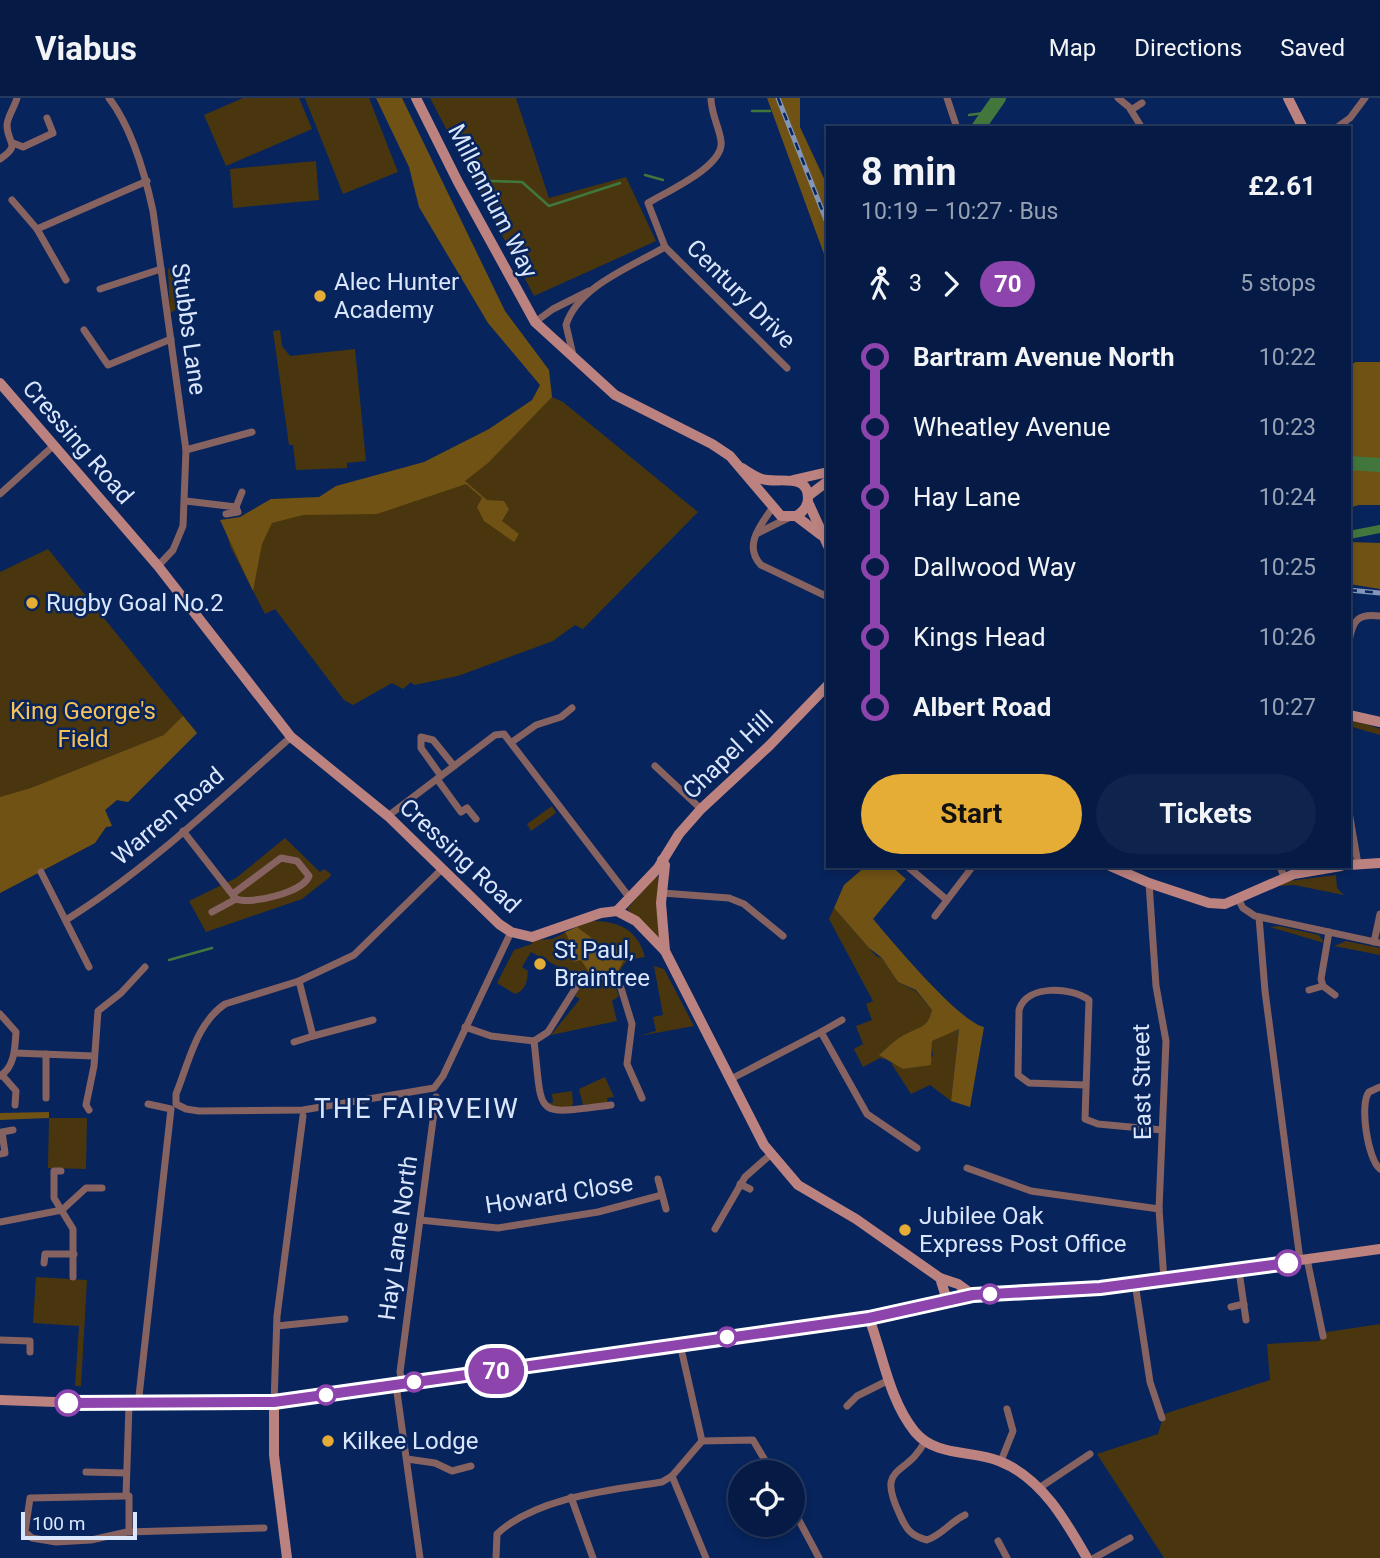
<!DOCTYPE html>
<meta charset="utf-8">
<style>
:root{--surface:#051b45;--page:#0e244c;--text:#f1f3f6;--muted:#97a1b3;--line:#26395e;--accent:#e5ad35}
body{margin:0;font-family:Roboto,sans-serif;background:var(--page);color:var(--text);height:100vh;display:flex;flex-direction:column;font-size:26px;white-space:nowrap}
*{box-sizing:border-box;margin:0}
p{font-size:23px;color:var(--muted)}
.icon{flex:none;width:38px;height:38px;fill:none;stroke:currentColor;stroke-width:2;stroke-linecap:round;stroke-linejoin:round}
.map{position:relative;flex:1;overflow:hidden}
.details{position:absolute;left:826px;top:28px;width:525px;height:742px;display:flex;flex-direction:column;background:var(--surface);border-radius:0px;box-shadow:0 4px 10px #0003,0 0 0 2px var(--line)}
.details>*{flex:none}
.badge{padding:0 14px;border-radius:23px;font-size:24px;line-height:46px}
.tools{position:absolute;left:728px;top:1362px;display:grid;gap:14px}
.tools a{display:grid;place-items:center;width:77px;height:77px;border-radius:50%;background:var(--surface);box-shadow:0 4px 10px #0003,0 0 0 2px var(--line);font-size:35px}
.scale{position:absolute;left:21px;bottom:18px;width:116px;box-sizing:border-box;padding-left:7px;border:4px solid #dae6fc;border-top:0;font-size:19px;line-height:24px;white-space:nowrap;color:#dae6fc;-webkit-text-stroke:5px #07245c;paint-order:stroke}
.map>.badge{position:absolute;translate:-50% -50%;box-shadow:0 0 0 4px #fff}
.legs{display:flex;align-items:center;gap:10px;height:77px;padding:0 35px;font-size:23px}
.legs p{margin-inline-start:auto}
.summary{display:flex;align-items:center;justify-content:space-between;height:119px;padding:0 35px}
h1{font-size:38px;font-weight:700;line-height:52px}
.cta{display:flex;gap:14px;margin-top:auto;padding:14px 35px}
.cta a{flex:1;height:80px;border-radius:42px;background:var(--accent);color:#111;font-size:28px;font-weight:700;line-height:80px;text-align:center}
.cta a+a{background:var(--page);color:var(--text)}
ul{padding:0 35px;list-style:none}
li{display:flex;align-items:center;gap:24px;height:70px;font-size:26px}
li i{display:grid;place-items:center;width:10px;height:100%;margin:0 9px;background:currentColor}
li i::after{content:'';width:18px;height:18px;margin:-9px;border:5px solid;border-radius:50%;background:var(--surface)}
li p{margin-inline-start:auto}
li:first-child i{background:linear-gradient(#0000 50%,currentColor 0)}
li:last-child i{background:linear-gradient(currentColor 50%,#0000 0)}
header{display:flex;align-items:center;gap:42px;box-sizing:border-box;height:98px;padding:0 35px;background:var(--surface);border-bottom:2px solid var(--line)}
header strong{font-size:33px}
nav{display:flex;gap:38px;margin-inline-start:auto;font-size:24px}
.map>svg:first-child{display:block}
</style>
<header>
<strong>Viabus</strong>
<nav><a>Map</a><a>Directions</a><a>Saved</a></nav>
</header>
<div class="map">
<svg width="1380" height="1460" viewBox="0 0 1380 1460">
<rect width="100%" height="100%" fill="#07245c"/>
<!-- green -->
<g fill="#49360f">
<path d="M243,0h56l13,31 -86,37 -22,-51z"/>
<path d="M305,0h64l29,74 -55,22z"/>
<path d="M430,0h86l33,100 77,-21 30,64 -122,55z"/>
<path d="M316,63l3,39 -86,8 -3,-39z"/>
<path d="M173,169l11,4 -7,38 -7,4 -2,-44z"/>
<path d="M280,232l2,16 8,10 65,-7 11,112 -19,2v5l-51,2 -3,-25h-4l-16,-114z"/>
<path d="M552,299l11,5 135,110 -115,117 -8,-4 -22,16 -95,35 -44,9 -3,-3 -8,7 -11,-6 -39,22 -9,-5 -69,-91 -10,5 -34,-66 -8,-26 178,-23 127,-80z"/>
<path d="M48,451l149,184 -69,69 -11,-2 -12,10 7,16 -6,1 -11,16 -95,50v-321z"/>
<path d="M1352,621l28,10v6l-31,-9z"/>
<path d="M552,708l4,7 -25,18 -4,-7z"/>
<path d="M285,740l35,34 4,-3 7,5 -1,3 -28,22 -96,33 -17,-31 47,-23z"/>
<path d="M1336,777l1,13 7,7 -50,-10 -16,1 10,-5z"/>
<path d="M659,778l-1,7 1,57 -32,-31 27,-31z"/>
<path d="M834,810l42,48 6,2 16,24 18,9 16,19c-3,16 -9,16 -23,23 -10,4 -21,14 -29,21l5,6 -5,-2 -17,9 -9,-18 9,-5 -7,-18 16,-6 -6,-16 7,-3 -44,-82z"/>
<path d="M589,823c28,-1 49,8 56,36l-18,3 -11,16c-13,-5 -26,-6 -37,2l-48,-26 -9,15 6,4c-1,11 -2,19 -13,23l-18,-11 17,-33 18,-6v-4l20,-1z"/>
<path d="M1279,828l40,9 5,8 -54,-16z"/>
<path d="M1346,843l34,7v7l-46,-9z"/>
<path d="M654,868l10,3 30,57 -55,10 17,-5 -3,-14 10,-2z"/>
<path d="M592,882c13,1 23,1 27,16l-7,5 5,20 -66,14 29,-36 -5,-3 5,-9z"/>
<path d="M959,930l-8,73 -21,-16 -19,9 -20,-31 7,1 5,5 19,-3 11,-10 -2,-15z"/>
<path d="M605,979l9,20 -7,1 1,5 -25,2 -4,-16z"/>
<path d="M572,993l1,13 -2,3 -15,2 -9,-6h6l-1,-9z"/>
<path d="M49,1020h38l-1,51 -38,-1z"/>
<path d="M36,1179l51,3 -6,106h-6l4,-60 -46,-3z"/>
<path d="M1380,1226v234h-216l-67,-104 61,-20 6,-20 106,-34 -3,-36 52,-3 8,-9z"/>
</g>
<!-- forest -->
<g fill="#6f5214">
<path d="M376,0h26l103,213 44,59 3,27 -64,66 -23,18 22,19 17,1 5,8 -7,12 17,13 -5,8 -30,-21 -7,-14 5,-9 -16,-14 -89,30 -74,1 -31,8 -10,21 -9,47 -33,-71 20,-3 31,-18 48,-2 17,-11 88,-24 65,-33 43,-29 8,-15 -52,-62 -69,-116 -10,-40z"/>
<path d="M767,0h33v29l28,60v78z"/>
<path d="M1356,264h24v143h-21l-10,3v-143z"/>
<path d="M1349,444l31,1v46l-31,-5z"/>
<path d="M183,618l14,17 -69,69 -11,-2 -12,10 7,16 -6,1 -11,16 -95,50v-96l31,-9 133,-53z"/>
<path d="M866,768h25l15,13 -33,40c19,22 86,103 111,108l-14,80 -19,-6 8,-72 -27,12 -1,24 -28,4 -24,-14c9,-8 19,-18 29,-22 14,-7 20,-6 24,-23l-16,-20 -18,-8 -16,-24 -13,-10 -35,-40 10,-23z"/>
<path d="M577,829l20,15 3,13h4l-1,-10 18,4 5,6 -8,17h-29l-8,-12 -8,2 -4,-12 4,-3 -8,-15z"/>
<path d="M49,1014v6l-49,2v-7z"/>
</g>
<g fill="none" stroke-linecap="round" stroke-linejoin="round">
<!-- stream -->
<g stroke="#41773c" stroke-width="2.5">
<path d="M752,13h18"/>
<path d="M969,17l15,-2 12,-7"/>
<path d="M645,77l18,5"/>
<path d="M490,83l32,1 27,24 71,-23"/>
<path d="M169,862l43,-12"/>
</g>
<!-- canal -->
<path stroke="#41773c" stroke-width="8" d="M1349,437l31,-6"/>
<!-- river -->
<g stroke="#41773c" stroke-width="14">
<path d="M978,30l21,-30"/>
<path d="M1349,365l31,2"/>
</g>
<!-- street -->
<g stroke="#866260" stroke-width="7">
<path d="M109,0c23,30 36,76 44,113l33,239 -3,76 -10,24 -15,16"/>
<path d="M947,0l10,30"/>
<path d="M1118,0l11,9 13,21"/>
<path d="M1131,12l11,-7"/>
<path d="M1336,30l14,-10 15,-20"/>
<path d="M13,45l10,4 30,-14 -6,-15"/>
<path d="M0,61c22,-15 7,-15 7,-34 0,-7 8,-19 10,-27"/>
<path d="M12,102l25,29 29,51"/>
<path d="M37,131l110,-48"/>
<path d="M665,149l-17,-44c18,-11 77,-37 73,-62 -2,-15 -10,-27 -10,-43"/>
<path d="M665,149l122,121"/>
<path d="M100,191l61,-20"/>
<path d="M535,224l18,-13 36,-18"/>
<path d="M84,232l24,35 63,-26"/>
<path d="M573,257l-7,-30c12,-39 67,-59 99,-78"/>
<path d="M186,352l66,-18"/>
<path d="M0,396l52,-47"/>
<path d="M186,403l50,6 2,5 -12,2"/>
<path d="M236,409l6,-15"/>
<path d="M773,409c-13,19 -30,39 -12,58l67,32"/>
<path d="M758,435l30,-15"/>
<path d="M1349,543c4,-21 9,-28 31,-25"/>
<path d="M512,644l24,-17 25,-8 11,-9"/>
<path d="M655,668l46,43"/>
<path d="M441,678l-20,-28v-11l12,3 21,26"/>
<path d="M437,681l24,33 6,-4 9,11"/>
<path d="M1349,714l9,52"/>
<path d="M388,718l107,-81 9,-1 125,163"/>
<path d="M183,733l53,68c15,6 68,-7 73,-23l-12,-15 -16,-3 -47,35"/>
<path d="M907,768l40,34"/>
<path d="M1280,768l4,11"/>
<path d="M442,771l-88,86 -55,26 -74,23c-29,20 -36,58 -49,90v10l10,5 13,2 104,-1 131,-22 9,-12 68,-144"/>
<path d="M41,774l48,95"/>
<path d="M1149,785l7,103 10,55 -7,168 5,71"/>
<path d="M662,795l67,5 15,6 39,32"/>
<path d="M1238,801l5,9 12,8 125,27"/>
<path d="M212,814l24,-13"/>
<path d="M935,818l38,-50"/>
<path d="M1259,819l6,74 35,269"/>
<path d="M66,822c82,-51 153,-120 225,-183"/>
<path d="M1329,834l-8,47 2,7 12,9"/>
<path d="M1374,844l6,-28"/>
<path d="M299,883l14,55 60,-16"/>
<path d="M1309,892l14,-4"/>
<path d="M0,916l16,18c-1,15 -1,35 -16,44"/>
<path d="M465,929l26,9 43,5 14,-9 32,-51 14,-6 18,3 9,10 11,36 -5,40 15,34"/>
<path d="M821,934l21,-12"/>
<path d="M534,943c9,77 -2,74 77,64"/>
<path d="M294,944l19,-6"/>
<path d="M15,955l79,3"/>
<path d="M46,956v44"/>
<path d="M2,977l14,16 -1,14"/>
<path d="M731,981l90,-47 46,82 50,34"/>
<path d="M1085,987l-56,-2 -11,-8 1,-65c8,-26 52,-23 70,-10l-4,119 13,5 64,6"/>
<path d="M1380,989l-11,5c-10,12 -1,68 11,77"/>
<path d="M89,1012l-3,-5 8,-39 4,-55 23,-18 24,-26"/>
<path d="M0,1056l5,-1 -3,-21 11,-2"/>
<path d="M967,1070l64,23 128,18"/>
<path d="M61,1073h-7v27l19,31v48"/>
<path d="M658,1081l8,30"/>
<path d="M740,1086l10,5"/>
<path d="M420,1122l78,8 100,-16 64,-17"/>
<path d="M0,1124l62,-12 24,-22h16"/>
<path d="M715,1131l30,-52 25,-22"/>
<path d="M1307,1161l16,77"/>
<path d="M44,1165l1,-9h29"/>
<path d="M1239,1173l7,49"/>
<path d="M1135,1185l15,99 12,36"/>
<path d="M1231,1209l13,-3"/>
<path d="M277,1228l68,-7"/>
<path d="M0,1242l30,1v11"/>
<path d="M680,1246l22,97"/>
<path d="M402,1286l-2,-12 36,-275"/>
<path d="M396,1287l24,173"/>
<path d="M274,1304l3,-86 26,-200"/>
<path d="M129,1307l-3,91 -96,2 -5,34 7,6 24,4 35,-2 36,-8 137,-4"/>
<path d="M138,1307l33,-296 -23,-5"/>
<path d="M847,1308l10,-10 32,-16"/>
<path d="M925,1343c-18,37 -50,22 -25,74 6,14 11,21 27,25 15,-5 23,-18 38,-25"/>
<path d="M407,1361l28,4 17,8 19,-5"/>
<path d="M1001,1363l12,-30 -6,-22"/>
<path d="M86,1374l40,1"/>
<path d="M672,1378l34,82"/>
<path d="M1039,1390l51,-34"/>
<path d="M129,1398v36"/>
<path d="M571,1399l22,61"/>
<path d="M793,1411l26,49"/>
<path d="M998,1443l9,17"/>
<path d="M496,1460l1,-24c39,-37 114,-44 165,-52l10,-6 30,-35 51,-1 19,32"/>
<path d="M1094,1460l36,-20"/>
</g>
<!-- secondary -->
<g stroke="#bb827f" stroke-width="10">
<path d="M416,0l42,84 77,140 80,73 97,49 18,12 51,60h15c7,-4 12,-9 12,-18 0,-26 -31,-14 -46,-19 -7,-2 -14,-7 -20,-11"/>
<path d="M1288,0l15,30"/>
<path d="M0,285l158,183 133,171 97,79 111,108 12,8 21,5 69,-24 16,-2 19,10 29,30 99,194 34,40 58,34 84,59 7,22"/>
<path d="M793,382l35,-8"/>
<path d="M808,398l20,-15"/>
<path d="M808,404l20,44"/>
<path d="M796,418l25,19"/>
<path d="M1349,617l31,7"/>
<path d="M662,762l3,5 -4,38 4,48"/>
<path d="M1349,767l31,-2"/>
<path d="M1110,768l39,17 60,20 16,1 69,-30 47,-8"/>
<path d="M617,813l41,-43 21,-34 22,-25 68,-63 59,-61"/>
<path d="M940,1180l18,6 15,11"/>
<path d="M869,1220c14,37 20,82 46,114 21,25 56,18 84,29 42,16 67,60 88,97"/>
<path d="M0,1302l138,5 136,-3 595,-84 104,-23 127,-7 280,-39"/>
<path d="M274,1304v53l13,103"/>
</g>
<defs>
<g id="rail">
<path d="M778,0l50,127"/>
<path d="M1349,492l31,3"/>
</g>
</defs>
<!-- rail casing -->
<use href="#rail" stroke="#8396ba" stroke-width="5"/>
<!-- rail -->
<use href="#rail" stroke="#07245c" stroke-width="2.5" stroke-dasharray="8" stroke-linecap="butt"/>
</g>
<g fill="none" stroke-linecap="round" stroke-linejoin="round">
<defs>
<path id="line-1" d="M68,1305l206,-1 595,-84 104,-23 127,-7 188,-25"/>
</defs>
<!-- line-1 casing -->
<use href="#line-1" stroke="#fff" stroke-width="16"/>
<!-- line-1 -->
<use href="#line-1" stroke="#8e44ad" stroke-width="10"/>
</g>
<!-- markers -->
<g fill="#e5ad35" stroke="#07245c" stroke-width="2.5">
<circle cx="320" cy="198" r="7"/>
<circle cx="32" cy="505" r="7"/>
<circle cx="540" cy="866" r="7"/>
<circle cx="905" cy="1132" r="7"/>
<circle cx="328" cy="1343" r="7"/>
</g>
<g fill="#fff" stroke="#8e44ad" stroke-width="3.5">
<circle cx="1288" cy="1165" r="12"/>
<circle cx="990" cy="1196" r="9"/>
<circle cx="727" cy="1239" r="9"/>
<circle cx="414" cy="1284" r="9"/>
<circle cx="326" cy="1297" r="9"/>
<circle cx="68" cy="1305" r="12"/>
</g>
<g text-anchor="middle" stroke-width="5" stroke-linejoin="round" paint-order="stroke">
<!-- street labels -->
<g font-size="24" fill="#dae6fc" stroke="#07245c">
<text transform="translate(493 103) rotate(63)" y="8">Millennium Way</text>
<text transform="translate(741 196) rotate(45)" y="8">Century Drive</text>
<text transform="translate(189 231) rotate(82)" y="8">Stubbs Lane</text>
<text transform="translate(78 344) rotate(49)" y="8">Cressing Road</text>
<text transform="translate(728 657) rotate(-44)" y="8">Chapel Hill</text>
<text transform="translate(168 718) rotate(-40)" y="8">Warren Road</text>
<text transform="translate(460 758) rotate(43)" y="8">Cressing Road</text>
<text transform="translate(1142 984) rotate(-91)" y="8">East Street</text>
<text transform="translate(559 1096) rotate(-9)" y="8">Howard Close</text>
<text transform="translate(398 1140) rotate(-82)" y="8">Hay Lane North</text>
</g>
<!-- poi labels -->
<g font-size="24" fill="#dae6fc" stroke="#07245c" text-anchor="start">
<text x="334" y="192">Alec Hunter<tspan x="334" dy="28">Academy</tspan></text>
<text x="46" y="513">Rugby Goal No.2</text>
<text x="554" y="860">St Paul,<tspan x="554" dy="28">Braintree</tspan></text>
<text x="919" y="1126">Jubilee Oak<tspan x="919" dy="28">Express Post Office</tspan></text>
<text x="342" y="1351">Kilkee Lodge</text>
</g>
<!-- park labels -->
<g font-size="24" fill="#f7c258" stroke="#07245c">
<text x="83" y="621">King George's<tspan x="83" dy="28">Field</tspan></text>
</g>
<!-- quarter labels -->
<g font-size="28" letter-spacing="2" fill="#dae6fc" stroke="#07245c">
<text x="417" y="1020">THE FAIRVEIW</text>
</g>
</g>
</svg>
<div class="tools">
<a><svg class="icon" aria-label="locate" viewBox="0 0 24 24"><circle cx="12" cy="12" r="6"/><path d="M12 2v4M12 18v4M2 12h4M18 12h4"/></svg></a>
</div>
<div class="scale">100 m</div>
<b class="badge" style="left:496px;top:1273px;background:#8e44ad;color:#fff">70</b>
<section class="details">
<div class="summary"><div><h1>8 min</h1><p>10:19 – 10:27 · Bus</p></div><b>£2.61</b></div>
<div class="legs"><svg class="icon" aria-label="walk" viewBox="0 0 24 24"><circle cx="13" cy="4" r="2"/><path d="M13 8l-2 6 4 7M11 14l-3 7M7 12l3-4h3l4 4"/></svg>3<svg class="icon" aria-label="forward" viewBox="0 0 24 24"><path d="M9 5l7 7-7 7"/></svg><b class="badge" style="background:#8e44ad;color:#fff">70</b><p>5 stops</p></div>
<ul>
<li><i style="color:#8e44ad"></i><b>Bartram Avenue North</b><p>10:22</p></li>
<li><i style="color:#8e44ad"></i><span>Wheatley Avenue</span><p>10:23</p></li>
<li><i style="color:#8e44ad"></i><span>Hay Lane</span><p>10:24</p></li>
<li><i style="color:#8e44ad"></i><span>Dallwood Way</span><p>10:25</p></li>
<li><i style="color:#8e44ad"></i><span>Kings Head</span><p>10:26</p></li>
<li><i style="color:#8e44ad"></i><b>Albert Road</b><p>10:27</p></li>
</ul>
<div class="cta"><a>Start</a><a>Tickets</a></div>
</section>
</div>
